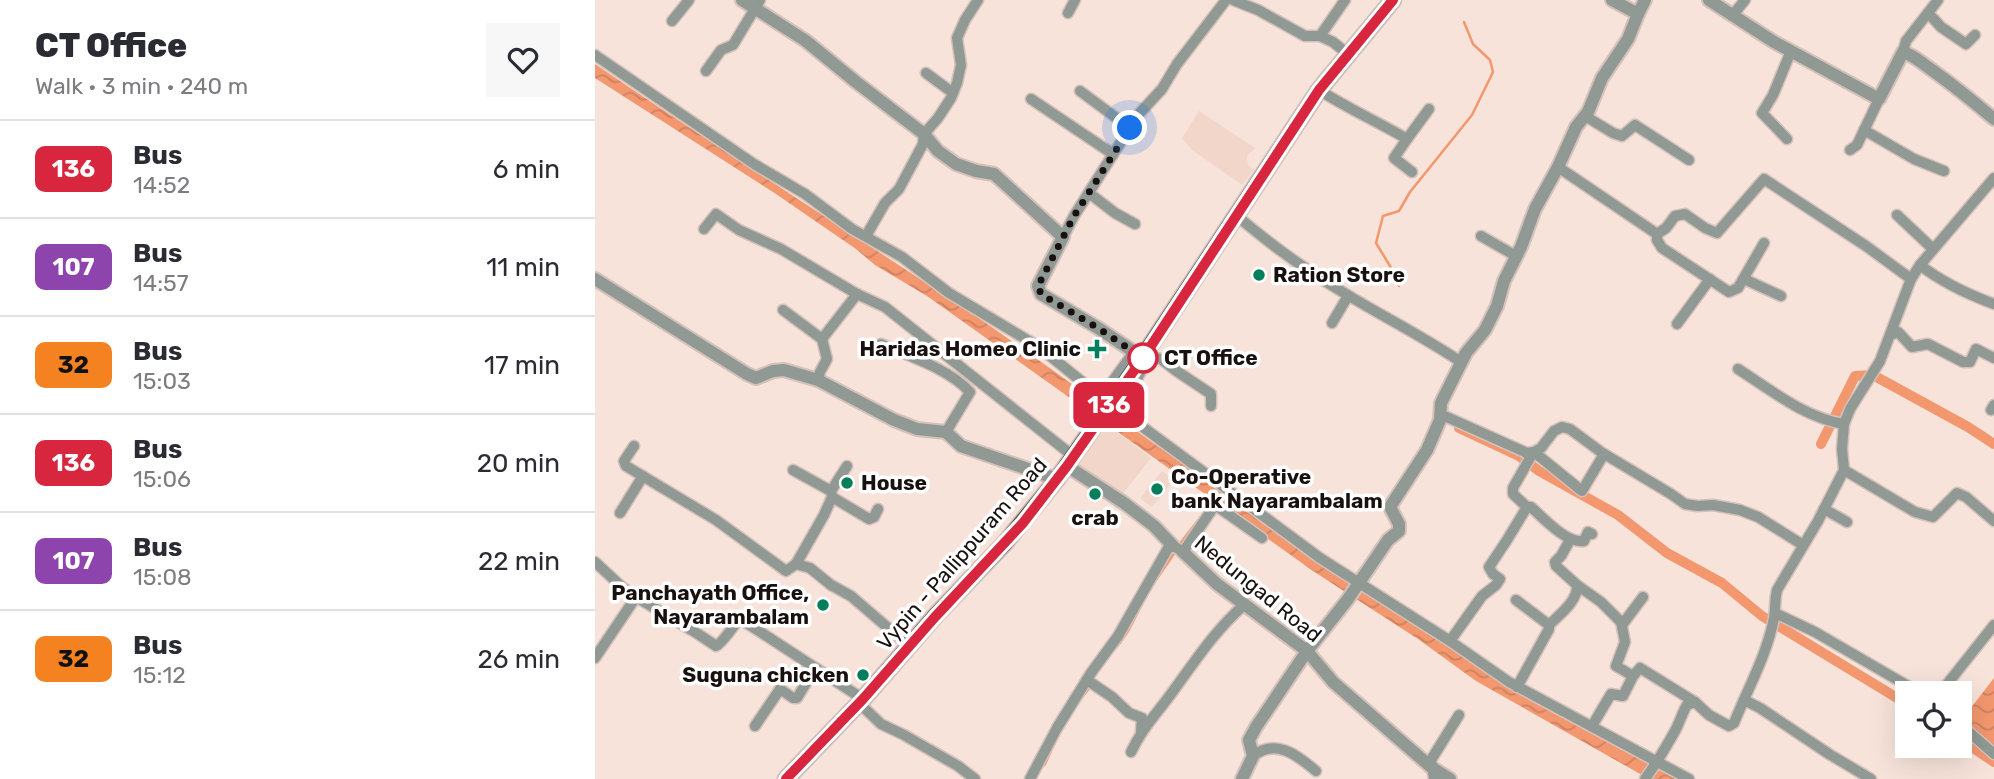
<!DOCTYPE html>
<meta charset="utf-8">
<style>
:root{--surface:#fff;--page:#f7f7f7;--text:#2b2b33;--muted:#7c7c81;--line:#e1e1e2}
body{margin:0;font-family:Rubik,sans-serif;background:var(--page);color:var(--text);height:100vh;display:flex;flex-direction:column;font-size:26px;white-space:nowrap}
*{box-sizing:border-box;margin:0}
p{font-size:23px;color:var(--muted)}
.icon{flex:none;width:38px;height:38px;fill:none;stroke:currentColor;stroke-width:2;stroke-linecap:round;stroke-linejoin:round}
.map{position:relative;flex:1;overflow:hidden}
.details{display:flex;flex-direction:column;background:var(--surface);width:595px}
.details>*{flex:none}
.badge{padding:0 14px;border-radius:10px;font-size:24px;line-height:46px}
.buttons{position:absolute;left:1300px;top:681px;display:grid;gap:14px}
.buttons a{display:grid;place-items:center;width:77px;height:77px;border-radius:0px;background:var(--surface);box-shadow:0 7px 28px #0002;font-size:35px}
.you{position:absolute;width:35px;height:35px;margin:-18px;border:5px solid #fff;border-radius:50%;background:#1a73e8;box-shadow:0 0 0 10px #1a73e833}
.map>.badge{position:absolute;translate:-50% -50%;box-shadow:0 0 0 4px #fff}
.round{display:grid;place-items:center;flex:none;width:74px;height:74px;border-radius:0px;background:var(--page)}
.headline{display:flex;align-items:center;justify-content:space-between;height:119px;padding:0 35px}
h1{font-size:33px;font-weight:800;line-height:52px}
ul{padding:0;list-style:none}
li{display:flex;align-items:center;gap:21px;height:98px;padding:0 35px;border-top:2px solid var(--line)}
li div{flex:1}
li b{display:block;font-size:26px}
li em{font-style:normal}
li .badge{min-width:77px;font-weight:700;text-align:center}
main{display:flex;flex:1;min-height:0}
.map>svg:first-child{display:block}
</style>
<main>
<section class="details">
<div class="headline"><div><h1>CT Office</h1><p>Walk · 3 min · 240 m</p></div><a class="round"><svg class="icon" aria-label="heart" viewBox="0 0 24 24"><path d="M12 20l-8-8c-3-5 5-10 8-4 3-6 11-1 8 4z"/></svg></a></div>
<ul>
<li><span class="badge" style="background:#d7263d;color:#fff">136</span><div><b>Bus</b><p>14:52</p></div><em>6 min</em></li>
<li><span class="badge" style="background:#8e44ad;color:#fff">107</span><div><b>Bus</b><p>14:57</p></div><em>11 min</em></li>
<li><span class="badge" style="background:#f58220;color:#111">32</span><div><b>Bus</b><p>15:03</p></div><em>17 min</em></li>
<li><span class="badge" style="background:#d7263d;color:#fff">136</span><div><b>Bus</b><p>15:06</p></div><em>20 min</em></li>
<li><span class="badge" style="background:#8e44ad;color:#fff">107</span><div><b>Bus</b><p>15:08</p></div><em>22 min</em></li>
<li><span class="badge" style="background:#f58220;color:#111">32</span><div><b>Bus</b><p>15:12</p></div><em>26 min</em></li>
</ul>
</section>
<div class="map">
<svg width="1399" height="779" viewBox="0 0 1399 779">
<defs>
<pattern id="water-waves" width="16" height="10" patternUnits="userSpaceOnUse" patternTransform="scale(1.75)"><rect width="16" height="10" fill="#f3976f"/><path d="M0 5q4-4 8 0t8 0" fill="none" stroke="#d0815f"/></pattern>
</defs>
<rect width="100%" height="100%" fill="#f7e3da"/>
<!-- built -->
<g fill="#f2d6ca">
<path d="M604,111l56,37 -8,8 1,9 6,5 -12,15 -50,-35 -10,-12z"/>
<path d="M512,425l44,33 -33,42 -46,-34z"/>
<path d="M567,471l12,9 -22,27 -12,-9z"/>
</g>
<!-- water -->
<g fill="url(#water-waves)">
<path d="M0,64c108,74 219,145 328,217 79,51 154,107 230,162l21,13 89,68 235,156 33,21 145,78h-27l-173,-98 -58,-42 -105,-68 -386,-275 -52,-31 -19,-16 -80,-55 -181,-116z"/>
<path d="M1399,678v76l-34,-23v-9z"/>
</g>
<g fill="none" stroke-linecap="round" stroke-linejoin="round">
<!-- stream -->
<g stroke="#f3976f" stroke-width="2.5">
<path d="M804,286l-6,-15 -17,-28 7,-27 16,-5 11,-19 62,-77 21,-43 -3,-12 -17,-16 -9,-22"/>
<path d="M583,546l26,-33"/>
<path d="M519,650c16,-17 22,-37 34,-57 8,-14 18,-27 27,-41"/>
<path d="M482,704l13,-17"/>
<path d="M444,770l6,-6 11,-24"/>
</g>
<!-- canal -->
<g stroke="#f3976f" stroke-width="10">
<path d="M864,428l60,28 20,15 79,44 49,38 55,30 40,33 145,88"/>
<path d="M1226,444l34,-68 18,-1 95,52 26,17"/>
<path d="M1365,739l34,23"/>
</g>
<defs>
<g id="minor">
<path d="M638,0l25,10 47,26h15l13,6 15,12"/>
<path d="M473,13l7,-13"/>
<path d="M1334,14l12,13 25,17 9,-9"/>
<path d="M1137,16l13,-16"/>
<path d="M77,21l17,-21"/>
<path d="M725,36l25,-36"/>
<path d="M1308,52l3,-11 32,-41"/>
<path d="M0,55l159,109 51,30 47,35 50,28 47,36 90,54 62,50 33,-45"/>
<path d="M111,71l15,-21 12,-5 27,-45"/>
<path d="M331,73l27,20"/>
<path d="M724,90c28,18 59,32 88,49l22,-30"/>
<path d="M485,91l50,37"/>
<path d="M436,99l82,55"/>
<path d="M990,116l28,17 9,3 13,-11 54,35"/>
<path d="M1269,130l50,29 30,12"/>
<path d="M812,139l-13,19 18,14"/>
<path d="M1192,139l-25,-26 11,-18 18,-44"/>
<path d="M1255,150l7,-5 22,-46"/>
<path d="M963,167l99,67v6l5,8 67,44 9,-4 26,-45"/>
<path d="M494,193l26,20 20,11"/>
<path d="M1302,215l36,34"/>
<path d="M642,216c32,27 67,53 104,75 39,24 81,45 120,71"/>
<path d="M109,229l12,-15 23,16 42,19 76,45 28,13 183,145"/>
<path d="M1062,234l9,-6 9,-12 10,-2 20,14 12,5 47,-54 102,67 45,33"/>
<path d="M271,236l19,-33 14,-14 24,-45 1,-10 14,-16 13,-20 6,-15 4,-18 -4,-27 8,-18 13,-20"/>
<path d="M886,236l35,20"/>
<path d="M468,237l11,-21 64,-101 24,-26 15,-25 49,-64"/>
<path d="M1325,265c23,18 47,29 74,39"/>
<path d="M1149,279l37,17"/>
<path d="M188,310l39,29 5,20 -7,13 -2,8"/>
<path d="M737,323l16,-27"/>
<path d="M1082,324l33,-45"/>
<path d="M1295,335l8,-3 14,15 16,-3 35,18h7l6,-13 18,9"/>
<path d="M227,339l35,-45"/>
<path d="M286,344c28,12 68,25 89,48l-24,40"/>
<path d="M1143,369c33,21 67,49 106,55"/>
<path d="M616,406v-12l-36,-24 -14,-11 -17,-4 -3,16 -20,40 199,147 130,83 59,41 180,97"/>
<path d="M1396,410l3,-5"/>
<path d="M845,414l87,39 7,-1 7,-4 13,-17 8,-4 8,2 31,23 70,42 14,10 13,2 15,-1 27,5 18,7 45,28"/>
<path d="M39,446l-10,15 2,5 90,54 70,51 10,-7"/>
<path d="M939,452l48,39 22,-37"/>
<path d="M932,453l3,5 -17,30v6l14,13h4c12,11 36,37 53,34l4,-9 4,2"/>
<path d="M198,470l38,21"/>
<path d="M1249,470l71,42 18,5 24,-24 9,4 28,24"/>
<path d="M237,496l-1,-5 16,-25"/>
<path d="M283,509l-4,8 -5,2 -37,-22 -8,18 -28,49 14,4 21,17 20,11 58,50"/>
<path d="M1229,509l23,13"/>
<path d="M25,513l23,-37"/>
<path d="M582,548l6,4 32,-47 47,33"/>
<path d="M0,562l27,25 14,10 62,37 18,12c7,-4 17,-19 22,-26h4l121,79"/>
<path d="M982,585l24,17 20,20 4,20 -9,24 17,10 -10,20 -12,-2 -19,32"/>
<path d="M921,600l33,25"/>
<path d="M1180,613l40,19 105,61"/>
<path d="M1027,625l21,-28"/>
<path d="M855,641l32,-45 14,-11 4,-6 -7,-5 -4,-7 18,-27 20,-33"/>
<path d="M0,658l41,-61"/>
<path d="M1038,676l7,-8 55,34"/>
<path d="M492,680l25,17 17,16 13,5 -1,13"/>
<path d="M922,687l32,-58v-4c11,-11 29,-24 28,-40l-21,-19 -1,-4 6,-6 9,-16"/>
<path d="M1345,693l54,-68"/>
<path d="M1149,700l16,8 69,46 42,25"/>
<path d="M264,703l22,21 23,11 54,31 17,13"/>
<path d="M1365,724l34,30"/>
<path d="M160,726l25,-37 13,9h4l14,-23 6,-6"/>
<path d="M536,752c11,-23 22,-34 37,-54 24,-32 45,-66 76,-93"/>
<path d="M658,756c23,-18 44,-1 63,15"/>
<path d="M435,779l27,-51 34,-55 27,-37 53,-93"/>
<path d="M839,779l-3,-19 28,-45"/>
<path d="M1050,779c11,-15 21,-32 30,-48 5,-9 7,-18 12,-26l8,-3 14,13 20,11 5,-3c14,-35 33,-68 40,-105 2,-10 0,-16 3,-28l41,-69 26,-51 -2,-21 2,-25 6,-15 30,-48 31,-82 9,-14 74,-87"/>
</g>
<g id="tertiary">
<path d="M147,0l64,41 50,41 68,52 14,17 18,13 20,7 18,3 69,63 -25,49 3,8 57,34 36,24 10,3"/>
<path d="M1017,0l26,14 7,-14"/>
<path d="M1114,0l65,42 105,57 24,-47c14,5 17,10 29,18 21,15 42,32 62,49"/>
<path d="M0,279l152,95 9,4 17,-7 11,-1 34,10 76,40 23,9 29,3 15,14 96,33"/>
<path d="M472,466l57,37 30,23 19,20"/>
<path d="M588,552l34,32 90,67 26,31 98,85 19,12"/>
<path d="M647,779l11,-23 -4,-16 7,-13 51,-76 41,-52 40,-59 11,-9v-7l-9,-17 37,-57 13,-30 1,-17 25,-50 19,-23 12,-24 7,-25 17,-34 14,-38 23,-42 18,-40 12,-15 14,-34 26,-39 10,-25"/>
</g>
<path id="primary" d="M191,779l77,-80 72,-83 70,-73 52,-64 87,-124 175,-265 74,-90"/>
</defs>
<!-- minor casing -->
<use href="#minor" stroke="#d3c1ba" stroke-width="13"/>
<!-- tertiary casing -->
<use href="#tertiary" stroke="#d3c1ba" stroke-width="16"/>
<!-- primary casing -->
<use href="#primary" stroke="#d3c1ba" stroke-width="19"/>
<!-- minor -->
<use href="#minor" stroke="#919995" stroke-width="10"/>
<!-- tertiary -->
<use href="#tertiary" stroke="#919995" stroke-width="12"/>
<!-- primary -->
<use href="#primary" stroke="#4a5952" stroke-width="16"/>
</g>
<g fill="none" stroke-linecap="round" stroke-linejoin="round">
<defs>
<path id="line" d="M191,779l77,-80 72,-82 88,-94 44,-57 78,-111 174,-265 74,-90"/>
</defs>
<!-- line casing -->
<use href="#line" stroke="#fff" stroke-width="16"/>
<!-- line -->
<use href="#line" stroke="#d7263d" stroke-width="10"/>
<!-- walk -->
<path stroke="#18110f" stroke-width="7" stroke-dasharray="0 12.6" d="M535,128l-56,88 -36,70 3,8 57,34 36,24 11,3 -2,3"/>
</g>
<!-- markers -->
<g fill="#057e5c" stroke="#fff" stroke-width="2.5">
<circle cx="664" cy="275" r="7"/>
<path d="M498.5 338.5h7v7h7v7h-7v7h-7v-7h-7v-7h7z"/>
<circle cx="252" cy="483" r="7"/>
<circle cx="562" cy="489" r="7"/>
<circle cx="500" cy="494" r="7"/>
<circle cx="228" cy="605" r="7"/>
<circle cx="268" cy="675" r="7"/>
</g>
<circle fill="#fff" stroke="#d7263d" stroke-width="3.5" cx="548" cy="358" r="14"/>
<g text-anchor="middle" stroke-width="7" stroke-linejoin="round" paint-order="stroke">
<!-- poi labels -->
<g font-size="21" font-weight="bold" fill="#18110f" stroke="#fff" text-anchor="start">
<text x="678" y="282">Ration Store</text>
<text x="486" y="356" text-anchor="end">Haridas Homeo Clinic</text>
<text x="576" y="484">Co-Operative<tspan x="576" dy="24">bank Nayarambalam</tspan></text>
<text x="266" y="490">House</text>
<text x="500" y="525" text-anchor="middle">crab</text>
<text x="214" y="600" text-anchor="end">Panchayath Office,<tspan x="214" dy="24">Nayarambalam</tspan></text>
<text x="254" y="682" text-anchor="end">Suguna chicken</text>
</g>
<!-- stop labels -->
<g font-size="21" font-weight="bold" fill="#18110f" stroke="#fff" text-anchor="start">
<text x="569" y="365">CT Office</text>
</g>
<!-- street labels -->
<g font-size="21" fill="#18110f" stroke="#fff">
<text transform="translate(367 554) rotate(-49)" y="7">Vypin - Pallippuram Road</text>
<text transform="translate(663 589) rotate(39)" y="7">Nedungad Road</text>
</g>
</g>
</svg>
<div class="buttons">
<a><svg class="icon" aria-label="locate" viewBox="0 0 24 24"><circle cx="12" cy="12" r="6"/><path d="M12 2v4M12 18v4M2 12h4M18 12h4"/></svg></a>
</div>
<div class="you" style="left:535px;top:128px"></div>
<b class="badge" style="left:514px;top:405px;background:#d7263d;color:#fff">136</b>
</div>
</main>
